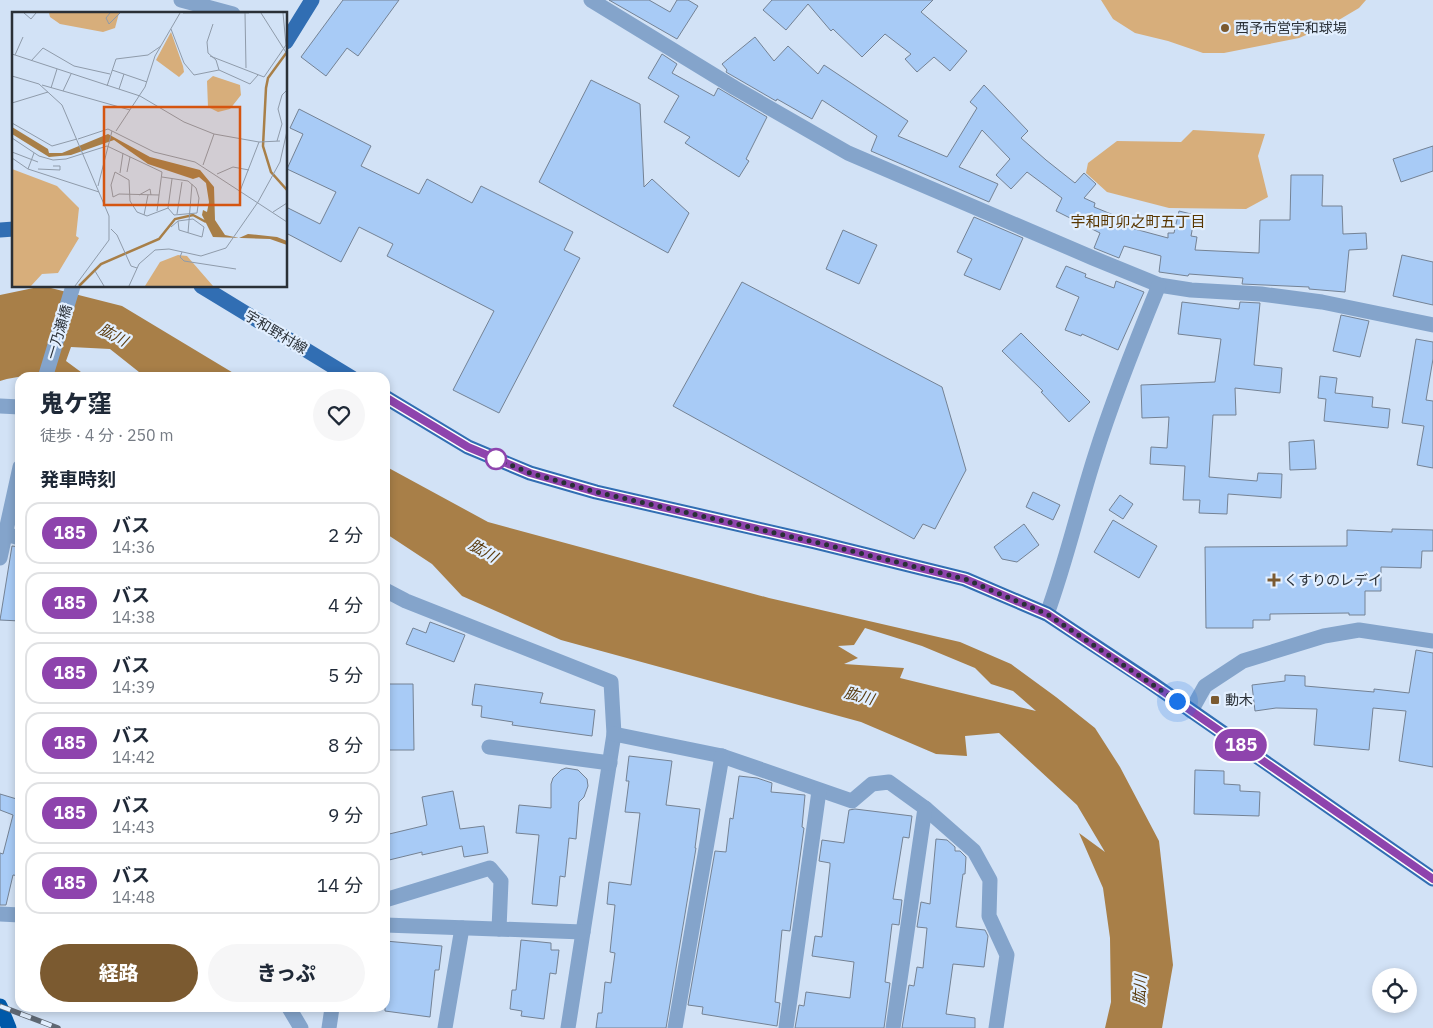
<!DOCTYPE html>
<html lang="ja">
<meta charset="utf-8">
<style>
:root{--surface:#fff;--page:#f6f6f7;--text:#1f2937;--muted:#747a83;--line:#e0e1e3;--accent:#7b5a30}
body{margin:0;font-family:"IBM Plex Sans","Noto Sans JP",sans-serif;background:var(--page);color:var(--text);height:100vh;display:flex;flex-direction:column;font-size:19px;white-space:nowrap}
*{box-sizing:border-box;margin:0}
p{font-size:16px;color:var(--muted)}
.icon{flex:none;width:28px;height:28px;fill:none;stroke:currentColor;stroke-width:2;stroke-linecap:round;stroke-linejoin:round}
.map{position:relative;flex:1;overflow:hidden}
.sheet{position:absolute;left:15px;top:372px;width:375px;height:640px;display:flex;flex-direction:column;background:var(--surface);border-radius:15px;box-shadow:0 2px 8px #0003}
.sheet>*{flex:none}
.badge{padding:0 10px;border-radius:16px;font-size:18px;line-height:32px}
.fabs{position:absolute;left:1372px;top:968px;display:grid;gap:10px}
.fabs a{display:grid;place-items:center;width:45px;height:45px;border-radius:50%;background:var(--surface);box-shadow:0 2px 8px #0003;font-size:25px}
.you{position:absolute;width:25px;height:25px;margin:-12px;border:4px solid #fff;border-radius:50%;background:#1a73e8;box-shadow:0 0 0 8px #1a73e833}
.map>.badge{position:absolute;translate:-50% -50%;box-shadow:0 0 0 2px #fff}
h2{padding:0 25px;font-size:19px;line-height:45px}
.round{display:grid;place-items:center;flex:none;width:52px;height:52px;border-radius:26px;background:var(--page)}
.overview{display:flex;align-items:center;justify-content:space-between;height:85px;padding:0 25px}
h1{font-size:24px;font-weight:800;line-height:38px}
.action{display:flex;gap:10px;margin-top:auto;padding:10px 25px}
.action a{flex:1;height:58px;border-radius:30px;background:var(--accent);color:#fff;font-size:20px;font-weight:800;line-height:58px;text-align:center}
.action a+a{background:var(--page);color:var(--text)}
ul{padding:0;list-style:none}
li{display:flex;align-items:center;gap:15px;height:62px;margin:0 10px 8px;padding:0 15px;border:2px solid var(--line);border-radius:15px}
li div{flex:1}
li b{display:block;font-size:19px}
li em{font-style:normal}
li .badge{min-width:55px;font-weight:700;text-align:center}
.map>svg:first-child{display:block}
</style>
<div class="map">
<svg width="1433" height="1028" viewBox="0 0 1433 1028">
<rect width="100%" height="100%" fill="#d2e2f6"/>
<!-- green -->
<g fill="#d7ae7b">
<path d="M1101,0h265l-7,8 -27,16 -33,14 -75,15h-21l-35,-12 -33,-8 -22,-14z"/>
<path d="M1193,130l72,4 -7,22 10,41 -22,12 -77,-1 -62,-16 -21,-19 2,-10 29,-22 64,1z"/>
</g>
<!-- water -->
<g fill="#a87f48" fill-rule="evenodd">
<path d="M43,286l79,20 118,71h-100l-1,-5 -29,-23 -39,-2 -5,14 19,14c-28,-1 -58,-2 -85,6v-86z"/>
<path d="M385,466l103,56 281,76 191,44 51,22 45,33 39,31 25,39 39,74 14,124 -11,63h-57l6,-26 -1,-64 -7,-50 -24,-55 26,19 -28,-47 -78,-72 -34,3 2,20 -31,-2 -75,-32 -300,-82 -99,-44 -30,-32 -47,-31zM865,628l57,18 53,22 16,16 22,7 23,20 -136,-33 4,-10 -60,-4 14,-6 -20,-12 16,-1z"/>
</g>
<!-- building -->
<g fill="#a8cbf6" stroke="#748294">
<path d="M343,0h56l-41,56 -11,-8 -21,28 -25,-19z"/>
<path d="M609,0h40l21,12 7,-12h11l10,6 -21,33z"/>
<path d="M772,0h161l-12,12 46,39 -17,20 -16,-14 -17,15 -12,-13 6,-5 -26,-20 -23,23 -29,-28 -2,2 -23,-27 -22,26 -23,-20z"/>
<path d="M755,37l19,24 14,-15 30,28 6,-9 84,56 -10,15 49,21 30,-49 -7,-6 14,-17 44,46 -7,7 25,22 29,23 9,-10 12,11 -12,14 11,5 -1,4 39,16 -2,5 37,10v-5h6l5,-22 16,4 -4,21 6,1 -2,13 64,3 1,-33h30l1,-45h32l-1,31h20l1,28 23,-1 1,16 -18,1 -4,42 -36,-3v-2l-67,-3 1,-6 -54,-4 -1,2 -29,-4 2,-16 -37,-10 -5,12 -25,-10 6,-15 -44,-22 6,-13 -35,-26 -16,17 -15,-14 14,-16 -28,-29 -23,37 39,17 -9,18 -118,-51 6,-15 -55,-36 -10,19 -35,-20 -1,2 -50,-29 1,-2 -5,-6z"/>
<path d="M662,54l15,10 -5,9 42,23 4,-8 49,29 -21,42 3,2 -10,16 -54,-34 5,-6 -26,-15 15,-26 -31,-18z"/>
<path d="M591,80l49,24 4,83 8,-8 37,34 -21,40 -129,-71z"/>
<path d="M299,109l72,37 -10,20 58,28 8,-15 45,24 9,-17 92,46 -9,18 16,8 -81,155 -46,-23 41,-79 -107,-55 6,-12 -34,-17 -18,35 -55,-29v-26l34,17 16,-32 -49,-23 16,-35 -13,-6z"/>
<path d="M1433,146v25l-32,11 -8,-23z"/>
<path d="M974,217l49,21 -23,52 -36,-15 8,-16 -15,-7z"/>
<path d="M843,230l34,15 -18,39 -33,-15z"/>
<path d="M1402,255l31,7v43l-40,-9z"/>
<path d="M1066,266l20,8 -1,3 29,11 2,-7 28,11 -26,58 -36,-16 -1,2 -16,-6 14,-33 -23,-10z"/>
<path d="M742,282l200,105 24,83 -31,59 -12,-5 -9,15 -241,-133z"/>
<path d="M1182,302l57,7 1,-7 20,1 -6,62 28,3 -2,25 -45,-5 1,27h-23l-4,62 48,4 1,-8 24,1 -1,24 -53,-4 -1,20 -28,-1 1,-13h-17l2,-34 -35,-2 1,-17 16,1 2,-31 -27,1 -1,-33 74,-3 6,-43 -43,-5z"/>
<path d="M1341,315l28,6 -9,36 -27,-6z"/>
<path d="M1021,333l69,69 -21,20 -28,-30 2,-1 -41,-40z"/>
<path d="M1416,339l17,3v17l-7,41 7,1v67l-16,-3 7,-39 -22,-3z"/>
<path d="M1320,376l17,2 -2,15 38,4 -1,10 18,2 -2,19 -64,-7 2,-22 -8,-1z"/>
<path d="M1314,440l2,29 -26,1 -1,-28z"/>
<path d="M1033,492l27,13 -7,15 -27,-13z"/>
<path d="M1120,495l13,9 -10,15 -14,-9z"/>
<path d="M1113,520l44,26 -18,32 -45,-26z"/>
<path d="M1024,524l15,21 -22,17 -15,-3 -8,-12z"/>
<path d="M1392,529l41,1v21h-11l-1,17 -40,-1v24h-16v24h-16v-2l-79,1v6h-17v8h-47l-1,-81 142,-1v-16l45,2z"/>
<path d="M12,546l8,1v74l-20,-1z"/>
<path d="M430,622l35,13 -11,27 -48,-18 7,-16 13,5z"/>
<path d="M1416,650l17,3v114l-34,-6 7,-50 -33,-3 -4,42 -55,-5 3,-36 -41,-1 -21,3 -3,-26 33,-4v-6l20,1v10l69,6v-3l35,4z"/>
<path d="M385,684h28l1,66h-28z"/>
<path d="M475,684l68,9 -3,10 55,7 -3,26 -80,-11 1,-3 -32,-5 1,-11 -10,-1z"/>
<path d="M629,756l43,5 -6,44 34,4 -5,39h1l-30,180h-70l2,-15h4l3,-31 6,1 4,-30 -5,-1 5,-47 -8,-1 2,-22 22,3 9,-72 -15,-1 4,-31h-3z"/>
<path d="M566,768l12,2 9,9 1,7 -4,11 -5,5 -3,37 -7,-1 -4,39 -5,-1 -3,30 -25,-2 7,-69 -23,-2 3,-28 32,3v-24l2,-6 8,-8z"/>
<path d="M1195,770l29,1v13l16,1v6l20,1 -1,24 -65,-2z"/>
<path d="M739,776l18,2 15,5 -1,9 34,3 -3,32 2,1 -14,103 -8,-1 -7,72 5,1 -3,23 -75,-12 1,-7 -15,-2 27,-154 11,1 4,-34 3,1z"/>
<path d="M453,791l7,38 24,-3 4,27 -24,4 -2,-11 -40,9v-3l-37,9v-26l42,-10 -5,-28z"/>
<path d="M0,794l20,6v76l-7,-1 -7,30h-6v-52l3,1 10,-39 -13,-5z"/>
<path d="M855,809l57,7 -3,22 -6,-1 -10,62 9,1 -3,25 -7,-1 -7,58 5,1 -6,45h-89l4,-23 5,1 2,-14 44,6 4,-36 -42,-6 3,-20 7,1 8,-71v-3l-11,-2 3,-21 22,3 5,-33z"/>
<path d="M936,839l11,1 8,7v4h5l6,6 -1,17h-2l-7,53 29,3 3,6 -4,31 -31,-3 -7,50 29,4v10h-73l7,-43 5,1 3,-19 6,1 4,-40 -10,-1 4,-25 9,2z"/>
<path d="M521,940l30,3v7h8l-3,24 -6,-1 -6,46 -23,-3 1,-5 -12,-2 2,-19h4z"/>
<path d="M385,941l57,5 -3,24h-4l-5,47 -45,-6z"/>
</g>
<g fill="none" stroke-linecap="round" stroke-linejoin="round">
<!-- minor -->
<g stroke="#84a4cb" stroke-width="15">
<path d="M181,0l52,14"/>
<path d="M591,0l144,88 113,65 245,105 66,27 32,5 70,4 61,8 111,23"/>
<path d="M45,378l28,-92"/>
<path d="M0,406l20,1"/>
<path d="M5,534l15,4"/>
<path d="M0,558l20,-91"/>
<path d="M385,590l21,11 205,81 3,52 -46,294"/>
<path d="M1047,614c19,-52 31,-105 48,-158 18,-58 41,-115 64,-171"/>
<path d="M1191,711l14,-25 38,-25 81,-25 35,-6 74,11"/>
<path d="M614,734l108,22 130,45 20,-17 17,-2 36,26 49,43 16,29 -1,36 18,39 -11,73"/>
<path d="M489,747l121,16"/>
<path d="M385,900l105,-32 11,13 -2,48"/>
<path d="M0,914l20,1"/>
<path d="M385,925l198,7"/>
<path d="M289,1008l12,20"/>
<path d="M329,1028l3,-20"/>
<path d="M445,1028l17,-100"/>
<path d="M675,1028l47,-272"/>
<path d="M786,1028l33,-237"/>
<path d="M893,1028l32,-220"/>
</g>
<!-- major -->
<g stroke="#316eb3" stroke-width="15">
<path d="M286,42l26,-42"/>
<path d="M0,230l14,-1"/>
<path d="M201,286l151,92"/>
<path d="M385,397l83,50 62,26 66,19 219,50 150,37 82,35 103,68 283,197"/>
</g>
<!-- highway -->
<path stroke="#0059a9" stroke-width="15" d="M0,1006l9,22"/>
<defs>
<path id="rail" d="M0,1006l58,22"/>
</defs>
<!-- rail casing -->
<use href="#rail" stroke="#5f6873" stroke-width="5.5"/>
<!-- rail -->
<use href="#rail" stroke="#e2efff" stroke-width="4" stroke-dasharray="11" stroke-linecap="butt"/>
</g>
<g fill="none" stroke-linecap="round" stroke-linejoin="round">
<defs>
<path id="line" d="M385,397l83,50 62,26 66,19 219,50 150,37 82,35 117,78 269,187"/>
</defs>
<!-- line casing -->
<use href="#line" stroke="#fff" stroke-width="11"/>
<!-- line -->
<use href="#line" stroke="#8e44ad" stroke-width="8"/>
<!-- walk -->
<path stroke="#2a3037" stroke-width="5" stroke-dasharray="0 9" d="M496,459l34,14 66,19 219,50 150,37 82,35 130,87"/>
</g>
<!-- markers -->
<g fill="#7b5a30" stroke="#e2efff" stroke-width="2">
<circle cx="1225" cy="28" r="5"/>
<path d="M1271.5 572.5h5v5h5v5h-5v5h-5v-5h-5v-5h5z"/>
<rect x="1210" y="695" width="10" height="10" rx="2.5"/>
</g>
<circle fill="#fff" stroke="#8e44ad" stroke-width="2.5" cx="496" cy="459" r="10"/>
<g text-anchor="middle" stroke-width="4.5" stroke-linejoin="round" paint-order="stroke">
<!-- poi labels -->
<g font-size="14" fill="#2a3037" stroke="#e2efff" text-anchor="start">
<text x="1235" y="33">西予市営宇和球場</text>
<text x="1284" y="585">くすりのレデイ</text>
<text x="1225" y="705">動木</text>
</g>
<!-- street labels -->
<g font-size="14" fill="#2a3037" stroke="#e2efff">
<text transform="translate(59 332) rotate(-73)" y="5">一乃瀬橋</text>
<text transform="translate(276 332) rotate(31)" y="5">宇和野村線</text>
</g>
<!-- neighbourhood labels -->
<g font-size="15" fill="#583600" stroke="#e2efff">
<text x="1138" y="227">宇和町卯之町五丁目</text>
</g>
<!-- water labels -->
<g font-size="15" font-style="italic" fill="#5b3d11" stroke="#e2efff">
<text transform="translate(113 335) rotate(28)" y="5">肱川</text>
<text transform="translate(483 551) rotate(30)" y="5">肱川</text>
<text transform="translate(859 696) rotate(15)" y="5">肱川</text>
<text transform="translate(1140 990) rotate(-86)" y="5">肱川</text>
</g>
</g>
<!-- overview -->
<g transform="translate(12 12)">
<rect width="275" height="275" fill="#d2e2f6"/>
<path d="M37,1h70l-4,15 -12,4 -43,-8 -10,-7zM159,20l12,34 1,6 -5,5 -23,-17zM201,64l27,9 1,10 -11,14 -12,3 -10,-5 -1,-26zM0,157l45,17 22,22 -3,28 3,2 -21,35 -16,1 -11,12h-19zM166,243l9,1 26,30h-68l15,-24z" fill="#d7ae7b"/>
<path d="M0,115l36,22 1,4h13l46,-19 42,23 50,13 14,17 1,33 10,15 14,3 9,-4 29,3 10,4v4l-17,-6 -57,-2 -11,-22 1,-5 4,2 2,-10 -3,-19 -7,-6 -6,2 -45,-15 -34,-24 -43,15 -22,2 -37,-23z" fill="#a87f48"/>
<path fill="none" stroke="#a87f48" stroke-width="2.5" d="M275,40l-19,26 -2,10 -3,58 8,26 16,18M67,274l22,-22 58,-25 16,-20 18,-4 13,7"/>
<path fill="none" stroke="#8f9baa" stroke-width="1" d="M12,1l7,6 5,-6M98,1l-4,5 3,6 11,-11M171,1h66M233,1l1,55M249,1l26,41M201,12l-6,18 1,11 8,7 3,10M159,17l13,34 10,12 25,-5 31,14 8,-9M0,42l128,42 44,26 30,12 45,8 21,-1M3,43l8,-18M198,44l54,21 22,-32 -3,-32M19,49l12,-13 31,18 36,8M100,58l35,12M0,64l27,8 23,21 47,111v24l-34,46M30,73l88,25M95,74l9,-27 32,-4 13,-9M39,76l6,-19M107,77l5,-15M51,79l8,-17M0,91l36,-11M0,111l40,23 25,-7M104,119l29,-44 10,-31 25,-43M0,126l27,18 14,4 13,-1 41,-13 55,26 -5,39M66,127l30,-10 46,23 41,10 92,60M265,129l5,-17 -4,-15 4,-14 5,-5M0,140l26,10M0,146l16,11 71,23M191,153l11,-31M16,157l6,-16M26,157l22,1v-4h-7M115,160l3,-15M108,161l3,-20M205,162l16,-7 16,3M86,174l14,-55M228,179l19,-49M127,183l11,-6 1,6M101,185l-2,-12 4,-13 14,8 1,21 7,11 10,4 21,-8 6,7 23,-2 2,-15 -3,-10 -8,-7 -26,-4M101,185l6,-3 40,1M246,190l22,-40 7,-31M156,196l4,-29M261,200l14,-9M165,202l5,-32M132,203l4,-20M159,215l7,-6 15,-2 11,8 -2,10 -23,-7 -1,-9M99,217l6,6 14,31 6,2M176,221l4,-49M170,240l-2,5 4,4 52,8M83,259l9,15M117,274l10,-22 16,-14 14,-1 32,7 25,-8 32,-46"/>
<path fill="#d55510" fill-opacity="0.15" stroke="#d55510" stroke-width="2.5" d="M92,95h136v98h-136z"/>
<rect width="275" height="275" fill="none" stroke="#2a3037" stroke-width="2.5"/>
</g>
</svg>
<div class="fabs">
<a><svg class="icon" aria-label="locate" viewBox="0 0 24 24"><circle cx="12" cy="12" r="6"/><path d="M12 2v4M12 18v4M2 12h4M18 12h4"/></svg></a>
</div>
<div class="you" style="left:1177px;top:701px"></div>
<b class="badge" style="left:1241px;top:745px;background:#8e44ad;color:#fff">185</b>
<section class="sheet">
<div class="overview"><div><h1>鬼ケ窪</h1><p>徒歩 · 4 分 · 250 m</p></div><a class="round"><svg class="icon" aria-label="heart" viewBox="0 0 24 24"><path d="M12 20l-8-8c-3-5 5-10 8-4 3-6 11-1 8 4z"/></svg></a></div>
<h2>発車時刻</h2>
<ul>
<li><span class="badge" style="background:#8e44ad;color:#fff">185</span><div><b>バス</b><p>14:36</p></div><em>2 分</em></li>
<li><span class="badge" style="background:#8e44ad;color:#fff">185</span><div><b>バス</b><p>14:38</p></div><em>4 分</em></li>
<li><span class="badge" style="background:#8e44ad;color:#fff">185</span><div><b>バス</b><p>14:39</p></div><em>5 分</em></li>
<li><span class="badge" style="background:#8e44ad;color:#fff">185</span><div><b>バス</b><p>14:42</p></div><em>8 分</em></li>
<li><span class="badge" style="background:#8e44ad;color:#fff">185</span><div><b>バス</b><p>14:43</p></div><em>9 分</em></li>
<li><span class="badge" style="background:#8e44ad;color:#fff">185</span><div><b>バス</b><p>14:48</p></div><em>14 分</em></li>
</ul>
<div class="action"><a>経路</a><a>きっぷ</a></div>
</section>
</div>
